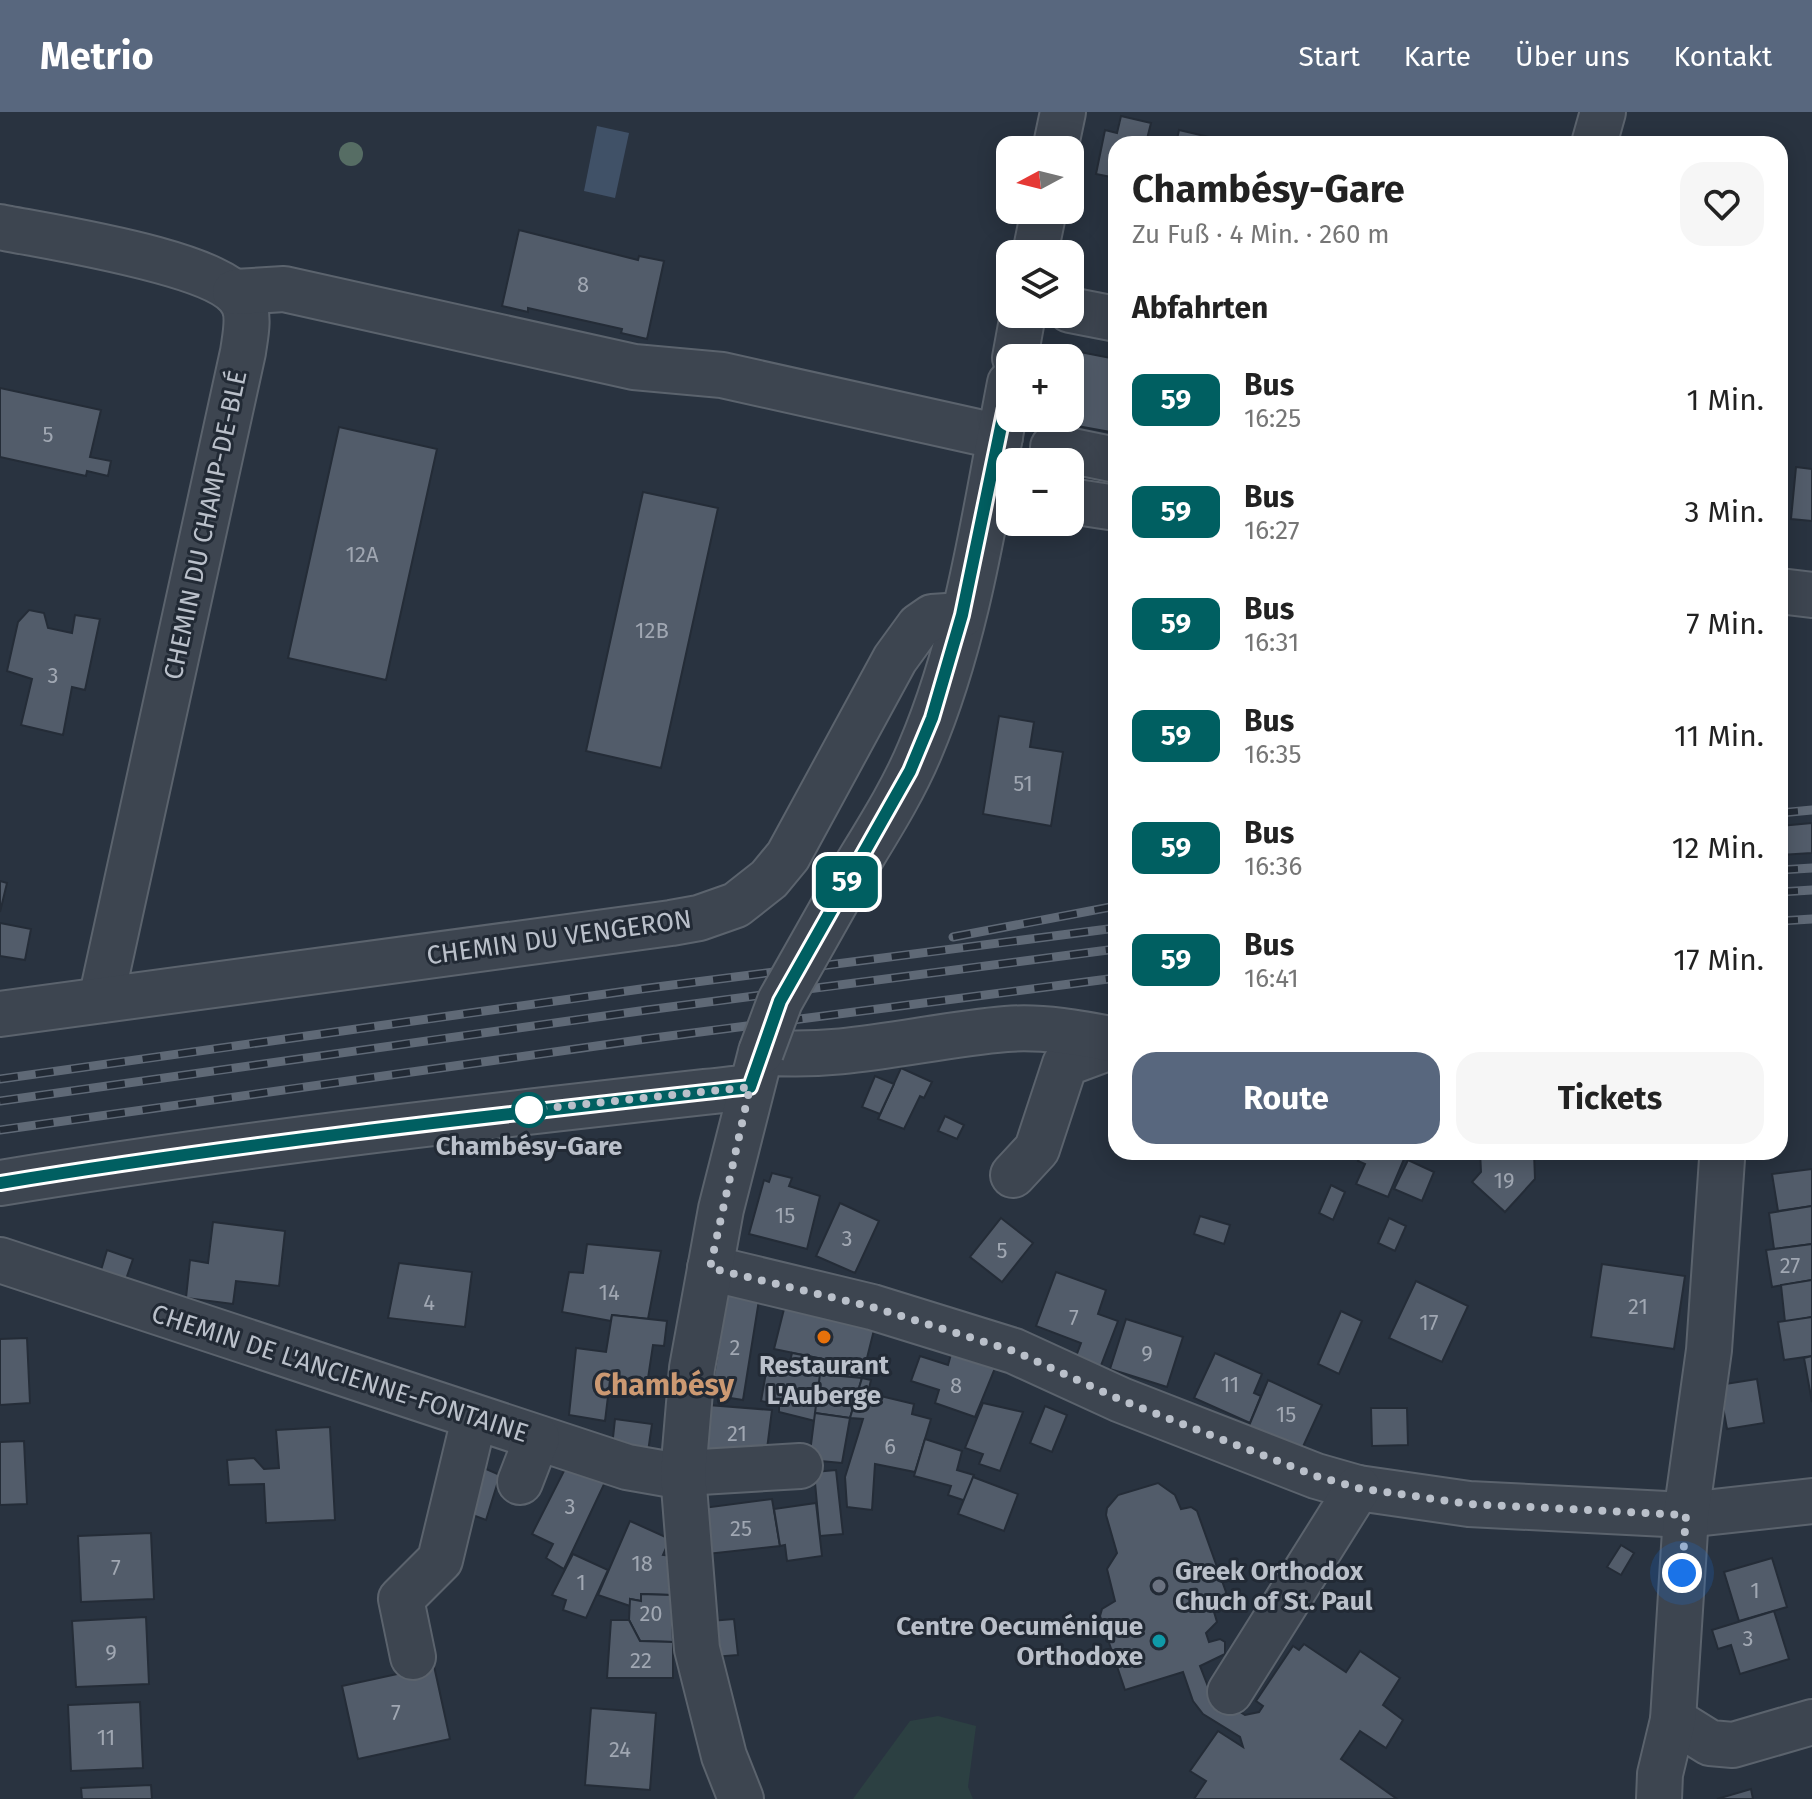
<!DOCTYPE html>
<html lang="de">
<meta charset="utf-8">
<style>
:root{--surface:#fff;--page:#f6f6f6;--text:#222;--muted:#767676;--accent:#58677e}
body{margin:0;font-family:"Fira Sans",sans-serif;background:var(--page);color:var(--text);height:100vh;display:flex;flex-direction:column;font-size:30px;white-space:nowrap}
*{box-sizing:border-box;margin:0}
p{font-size:26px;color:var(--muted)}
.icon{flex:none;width:44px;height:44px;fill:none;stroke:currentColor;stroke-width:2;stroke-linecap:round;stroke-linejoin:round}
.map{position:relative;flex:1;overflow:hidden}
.sheet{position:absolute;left:1108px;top:24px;width:680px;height:1024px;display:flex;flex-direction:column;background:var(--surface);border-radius:24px;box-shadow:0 4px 20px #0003}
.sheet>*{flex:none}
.badge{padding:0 16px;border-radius:12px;font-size:28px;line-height:52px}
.needle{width:52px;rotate:263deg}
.controls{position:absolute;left:996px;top:24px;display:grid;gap:16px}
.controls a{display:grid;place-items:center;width:88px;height:88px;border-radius:16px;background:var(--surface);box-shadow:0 4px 20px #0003;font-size:40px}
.you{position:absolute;width:40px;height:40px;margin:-20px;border:6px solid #fff;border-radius:50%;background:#1a73e8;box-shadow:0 0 0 12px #1a73e833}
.map>.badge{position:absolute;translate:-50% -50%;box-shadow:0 0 0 4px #fff}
h2{padding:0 24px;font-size:30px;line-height:72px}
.round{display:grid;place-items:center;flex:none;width:84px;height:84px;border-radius:24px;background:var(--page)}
.summary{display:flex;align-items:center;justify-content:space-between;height:136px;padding:0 24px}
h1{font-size:38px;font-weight:700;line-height:60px}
.button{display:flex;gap:16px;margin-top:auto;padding:16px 24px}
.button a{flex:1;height:92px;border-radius:24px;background:var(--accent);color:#fff;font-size:32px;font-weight:700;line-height:92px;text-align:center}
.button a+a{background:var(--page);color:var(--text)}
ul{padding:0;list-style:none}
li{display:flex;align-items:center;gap:24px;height:112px;padding:0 24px}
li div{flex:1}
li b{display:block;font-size:30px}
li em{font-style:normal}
li .badge{min-width:88px;font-weight:700;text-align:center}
header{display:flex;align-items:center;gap:48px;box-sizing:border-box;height:112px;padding:0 40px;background:var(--accent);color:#fff}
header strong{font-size:38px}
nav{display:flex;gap:44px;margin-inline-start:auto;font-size:28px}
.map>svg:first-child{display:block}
</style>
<header>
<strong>Metrio</strong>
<nav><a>Start</a><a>Karte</a><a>Über uns</a><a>Kontakt</a></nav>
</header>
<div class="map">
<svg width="1812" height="1687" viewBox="0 0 1812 1687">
<rect width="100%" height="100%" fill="#293340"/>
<!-- green -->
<path fill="#2c4042" d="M938,1604l38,10 -8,61 5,12h-120l57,-78z"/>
<!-- water -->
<path fill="#405167" d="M597,14l32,7 -14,65 -31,-7z"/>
<!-- building -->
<g fill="#525c6a" stroke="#242c37" stroke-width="2">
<path d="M1121,4l30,7 -4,16 16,5h-47v34l-20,-4 9,-44 12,3z"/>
<path d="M1179,18l30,7 -2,7h-31z"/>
<path d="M519,118l119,30 1,-4 25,5 -17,78 -26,-6 1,-4 -94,-21v4l-26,-6z"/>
<path d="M1080,240l36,7v74l-50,-9 4,-6z"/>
<path d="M0,276l101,22 -11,47 21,4 -3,15 -21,-5 -1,5 -86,-19z"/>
<path d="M339,315l98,22 -51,231 -98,-22z"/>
<path d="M1796,355l16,2v52l-21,-2z"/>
<path d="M643,380l75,16 -57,260 -75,-17z"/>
<path d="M29,498l15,3 4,15 24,5 3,-18 25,4 -15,71 -13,-3 -9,48 -42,-10 11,-46 -25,-8 11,-49z"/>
<path d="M999,604l35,6 -4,25 33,5 -12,74 -68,-12z"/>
<path d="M1812,711v30l-32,2v-29z"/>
<path d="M0,769l7,2 -7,29z"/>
<path d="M0,811l31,6 -6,31 -25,-4z"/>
<path d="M901,956l31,14 -8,16 -4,-2 -16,33 -26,-10z"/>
<path d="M875,964l19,8 -14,30 -18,-7z"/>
<path d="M945,1004l19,9 -7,14 -19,-8z"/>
<path d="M1362,1040h45l-19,45 -32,-13 9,-20 -7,-3z"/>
<path d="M1480,1040h54l1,27 -30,33 -33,-30 9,-10z"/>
<path d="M1408,1048l26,12 -12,29 -28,-12z"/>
<path d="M1812,1057v37l-34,5 -6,-37z"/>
<path d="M772,1061l20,5 -3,8 31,10 -13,53 -58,-15 15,-54 5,2z"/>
<path d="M1331,1073l14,7 -12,28 -14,-7z"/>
<path d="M840,1091l39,18 -24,52 -39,-17z"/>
<path d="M1812,1094v38l-38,5 -5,-36z"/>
<path d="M1200,1104l30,9 -6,19 -30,-10z"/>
<path d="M1001,1106l32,25 -31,39 -32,-25z"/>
<path d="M1389,1106l17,8 -11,25 -17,-8z"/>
<path d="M213,1110l72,9 -6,55 -43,-5 -3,23 -47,-6 4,-38 18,3z"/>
<path d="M587,1132l74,7 -13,68 -36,-4 -1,6 -49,-9 7,-40 14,1z"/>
<path d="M1812,1132v36l-40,7 -6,-37z"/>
<path d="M107,1138l26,9 -9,26 -25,-8z"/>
<path d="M399,1151l73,9 -7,55 -77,-9z"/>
<path d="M1602,1152l83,12 -11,73 -83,-12z"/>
<path d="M1056,1160l50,18 -8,24 20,7 -18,47 -25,-9 6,-16 -45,-17z"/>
<path d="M1812,1168v37l-27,5 -4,-37z"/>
<path d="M1416,1169l52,25 -26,56 -53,-24z"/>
<path d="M727,1182l32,6 -16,100 -32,-5z"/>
<path d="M785,1193l90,21 -13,52 -42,-4 3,-15 -49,-10z"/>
<path d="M1341,1199l21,10 -23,53 -21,-10z"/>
<path d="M612,1203l55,6 -3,25 -11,-1 -6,40 -37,-5 -5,41 -36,-6 7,-67 30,4z"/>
<path d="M1812,1205v39l-28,4 -6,-38z"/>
<path d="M1126,1207l57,18 -16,50 -57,-18z"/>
<path d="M27,1226l3,65 -30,2v-66z"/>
<path d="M953,1235l45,14 -23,56 -40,-14 4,-13 -28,-9 9,-25 28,9z"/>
<path d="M792,1241l31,6 -8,62 -36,-9v-8l-18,-3 7,-40 21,4z"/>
<path d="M1215,1241l47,21 -8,19 7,3 -11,27 -56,-25z"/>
<path d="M1812,1244v46l-8,-44z"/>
<path d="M820,1262l42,4 -12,40 -35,-5z"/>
<path d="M862,1266l9,2 -3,13 46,11 -2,10 19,5 -16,53 -40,-8 -3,46 -25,-3 -2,-30 18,-58 -13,-1z"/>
<path d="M1757,1267l7,44 -37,6 -8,-44z"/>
<path d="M1268,1268l54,25 -21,46 -53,-23z"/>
<path d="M983,1291l40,9 -23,59 -21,-7 4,-10 -18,-6z"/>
<path d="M708,1293l64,5 -6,47 -65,3z"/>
<path d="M1045,1294l22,9 -15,37 -22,-9z"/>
<path d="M1371,1296h36l1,37 -36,1z"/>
<path d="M815,1301l35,5 -8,45 -33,-3z"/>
<path d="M615,1307l37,5 -4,28 -36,-5z"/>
<path d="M330,1315l5,93 -69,3 -2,-39 -35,1 -2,-25 27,-2 10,11 15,-1 -3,-38z"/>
<path d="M925,1327l37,12 -5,19 17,5 -8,26 -18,-6 3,-9 -37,-10z"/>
<path d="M24,1329l3,63 -27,1v-63z"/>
<path d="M569,1349l38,17 -43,91 -18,-11 7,-14 -21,-10z"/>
<path d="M477,1353l23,10 -14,45 -19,-7z"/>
<path d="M836,1358l7,64 -23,2 -6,-64z"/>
<path d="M973,1365l45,17 -14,37 -46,-17z"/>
<path d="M1158,1371l17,12 6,14 10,-2 6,4 29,81 -5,15 -7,5 3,10 -11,11 3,9 11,-3 5,3v12l-25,12 11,28 34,21 14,-3 4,-6 -7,-5 37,-55 6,4 5,-6 42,28 14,-21 40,27 -17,27 20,15 -17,28 -26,-17 -19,28 56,40h-203l12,-18 -16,-10 28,-40 25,16 -3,-10 -37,-23 -10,-13 -10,-29 -58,18 -25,-74 2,-7 13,-8 -8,-32 10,-16 -11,-38 1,-7 11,-13z"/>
<path d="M772,1387l8,47 -73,8 -4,-46z"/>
<path d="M816,1391l6,53 -35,5 -2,-16 -5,1 -6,-37z"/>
<path d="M630,1409l40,18 -7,16 10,1 -2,39 -30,-1v7l-11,-2v7l-32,-11z"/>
<path d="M151,1421l3,66 -73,3 -3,-66z"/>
<path d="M1621,1433l13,8 -13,22 -14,-8z"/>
<path d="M573,1442l35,16 -22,48 -23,-8 3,-10 -14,-5z"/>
<path d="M1772,1446l15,49 -48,14 -15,-49z"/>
<path d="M641,1482l30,1 2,47 -33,-1 -11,-21 1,-21 11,2z"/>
<path d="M1774,1499l15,48 -49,15 -9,-29 -13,4 -6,-19z"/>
<path d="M146,1505l3,67 -73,3 -4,-66z"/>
<path d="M734,1507l4,36 -25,2 -3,-36z"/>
<path d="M611,1508h18l11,21 33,1v36h-66z"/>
<path d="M434,1554l16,73 -92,20 -16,-73z"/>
<path d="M140,1590l3,66 -72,3 -3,-66z"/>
<path d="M591,1596l65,5 -6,77 -65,-5z"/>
<path d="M151,1673l1,14h-70l-1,-11z"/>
<path d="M1751,1677l2,10h-36z"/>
</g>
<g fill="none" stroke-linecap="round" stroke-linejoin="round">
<defs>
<g id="minor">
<path d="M1594,32l9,-32"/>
<path d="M1055,38l8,-38"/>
<path d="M0,115c48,10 222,35 243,76 7,14 2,34 0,49l-142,648"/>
<path d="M1035,142l9,-44"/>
<path d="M235,180l49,-3 350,78 88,8 278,62"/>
<path d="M1070,198l46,9"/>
<path d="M1015,246l8,-44"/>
<path d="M1053,335l63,13"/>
<path d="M1070,389l46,7"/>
<path d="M1780,479l32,4"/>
<path d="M855,756c23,-38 48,-77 65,-118 49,-115 66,-244 90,-367"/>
<path d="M0,902l671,-91 28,-5 37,-13 33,-26 19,-23 107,-197 24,-33 13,-9 30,-2"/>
<path d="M1013,1063l24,-26 28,-85 51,-19"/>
<path d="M0,1071c249,-41 499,-68 750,-96"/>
<path d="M0,1148l627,207 40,7 133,-8"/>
<path d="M710,1156l162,39 142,44 107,49 195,76 42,12 111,16 217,11 126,-14"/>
<path d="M520,1370l17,-44"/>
<path d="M413,1545l-12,-58 39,-39 34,-141"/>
<path d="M1230,1580l128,-204"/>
<path d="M1673,1608l37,23 23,2 79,-23"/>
<path d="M741,1687l-17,-43 -27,-107 -14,-175 9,-106 29,-159 40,-157c83,8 162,-16 245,-23 37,-3 74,4 110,11"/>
<path d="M1659,1687l1,-25 13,-54 13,-205 23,-165 13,-191"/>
</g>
</defs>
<!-- minor casing -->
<use href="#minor" stroke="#5b636d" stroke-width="48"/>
<!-- minor -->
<use href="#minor" stroke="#3d4550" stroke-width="44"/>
<defs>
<g id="rail">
<path d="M1780,701l32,-3"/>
<path d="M1780,758l32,-2"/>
<path d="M1780,780l32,-2"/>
<path d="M1780,809l32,-2"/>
<path d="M953,825l163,-31"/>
<path d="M0,967l641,-90 475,-61"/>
<path d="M0,989l647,-91 469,-61"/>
<path d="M0,1018l646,-91 470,-61"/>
</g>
</defs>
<!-- rail casing -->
<use href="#rail" stroke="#5f6976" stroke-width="9"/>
<!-- rail -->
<use href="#rail" stroke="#222a35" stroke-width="6" stroke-dasharray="18" stroke-linecap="butt"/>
<defs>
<path id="minor-bridge" d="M761,940l19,-51 75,-133"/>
</defs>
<!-- minor-bridge casing -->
<use href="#minor-bridge" stroke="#5b636d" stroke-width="48" stroke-linecap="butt"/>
<!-- minor-bridge -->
<use href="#minor-bridge" stroke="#3d4550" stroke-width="44"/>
</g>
<!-- trees -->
<circle fill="#566d64" cx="351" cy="42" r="12"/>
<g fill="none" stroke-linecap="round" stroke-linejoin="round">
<defs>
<path id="line" d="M0,1071c249,-41 499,-68 750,-96l30,-86 130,-230 22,-53 30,-103 48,-232"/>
</defs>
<!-- line casing -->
<use href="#line" stroke="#fff" stroke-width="18"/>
<!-- line -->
<use href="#line" stroke="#005f61" stroke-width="12"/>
<!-- walk -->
<path stroke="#bac0ca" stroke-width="8" stroke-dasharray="0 14.4" d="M529,998l221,-23 -40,181 162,39 142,44 107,49 195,76 42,12 111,16 217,11 -4,58"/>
</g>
<!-- markers -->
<circle fill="#fff" stroke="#005f61" stroke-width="4" cx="529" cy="998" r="16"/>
<circle fill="#e8710a" stroke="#222a35" stroke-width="3" cx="824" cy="1225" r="8"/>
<circle fill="#6b7280" stroke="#222a35" stroke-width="3" cx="1159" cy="1474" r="8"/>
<circle fill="#0f9aa8" stroke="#222a35" stroke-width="3" cx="1159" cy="1529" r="8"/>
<g text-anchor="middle" stroke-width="6" stroke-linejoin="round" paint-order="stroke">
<!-- number labels -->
<g font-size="22" fill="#a0a7b2">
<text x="583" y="180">8</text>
<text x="48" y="330">5</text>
<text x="362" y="450">12A</text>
<text x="652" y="526">12B</text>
<text x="53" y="571">3</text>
<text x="1023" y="679">51</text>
<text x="1504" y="1076">19</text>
<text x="785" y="1111">15</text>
<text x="847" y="1134">3</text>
<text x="1002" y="1146">5</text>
<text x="1790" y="1161">27</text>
<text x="609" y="1188">14</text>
<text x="429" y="1198">4</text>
<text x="1638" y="1202">21</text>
<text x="1074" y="1213">7</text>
<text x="1429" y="1218">17</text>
<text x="735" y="1243">2</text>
<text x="1147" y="1249">9</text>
<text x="1230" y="1280">11</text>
<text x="956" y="1281">8</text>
<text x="1286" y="1310">15</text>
<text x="737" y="1329">21</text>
<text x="890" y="1342">6</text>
<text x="570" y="1402">3</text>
<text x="741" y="1424">25</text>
<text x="642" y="1459">18</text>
<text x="116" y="1463">7</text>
<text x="581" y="1478">1</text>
<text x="1755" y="1486">1</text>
<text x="651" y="1509">20</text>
<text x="1748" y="1534">3</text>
<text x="111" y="1548">9</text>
<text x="641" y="1556">22</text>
<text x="396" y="1608">7</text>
<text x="106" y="1633">11</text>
<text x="620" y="1645">24</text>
</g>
<!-- street labels -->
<g font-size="26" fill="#bac0ca" stroke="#222a35">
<text transform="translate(205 413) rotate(-78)" y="9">CHEMIN DU CHAMP-DE-BLÉ</text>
<text transform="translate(559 825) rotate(-8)" y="9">CHEMIN DU VENGERON</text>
<text transform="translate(340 1261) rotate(18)" y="9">CHEMIN DE L'ANCIENNE-FONTAINE</text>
</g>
<!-- stop labels -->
<g font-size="26" font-weight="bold" fill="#bac0ca" stroke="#222a35">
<text x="529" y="1043">Chambésy-Gare</text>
</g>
<!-- poi labels -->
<g font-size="26" font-weight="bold" fill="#bac0ca" stroke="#222a35">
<text x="824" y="1262">Restaurant<tspan x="824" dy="30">L'Auberge</tspan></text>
<text x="1175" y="1468" text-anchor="start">Greek Orthodox<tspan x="1175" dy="30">Chuch of St. Paul</tspan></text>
<text x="1143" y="1523" text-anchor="end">Centre Oecuménique<tspan x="1143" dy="30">Orthodoxe</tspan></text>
</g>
<!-- quarter labels -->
<g font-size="30" font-weight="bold" fill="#cc9972" stroke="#222a35">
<text x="664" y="1283">Chambésy</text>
</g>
</g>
</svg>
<div class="controls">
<a><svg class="needle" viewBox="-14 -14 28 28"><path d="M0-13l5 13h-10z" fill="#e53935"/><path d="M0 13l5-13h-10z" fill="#767676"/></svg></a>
<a><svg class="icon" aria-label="layers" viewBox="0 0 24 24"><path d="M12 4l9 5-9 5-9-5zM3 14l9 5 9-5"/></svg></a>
<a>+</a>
<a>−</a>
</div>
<div class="you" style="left:1682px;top:1461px"></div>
<b class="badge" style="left:847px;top:770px;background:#005f61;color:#fff">59</b>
<section class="sheet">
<div class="summary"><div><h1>Chambésy-Gare</h1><p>Zu Fuß · 4 Min. · 260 m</p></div><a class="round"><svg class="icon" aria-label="heart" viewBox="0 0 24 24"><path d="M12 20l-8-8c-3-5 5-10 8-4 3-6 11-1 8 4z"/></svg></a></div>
<h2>Abfahrten</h2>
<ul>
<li><span class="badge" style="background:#005f61;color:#fff">59</span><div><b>Bus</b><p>16:25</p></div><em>1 Min.</em></li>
<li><span class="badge" style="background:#005f61;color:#fff">59</span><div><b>Bus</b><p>16:27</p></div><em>3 Min.</em></li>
<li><span class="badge" style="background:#005f61;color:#fff">59</span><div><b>Bus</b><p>16:31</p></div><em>7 Min.</em></li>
<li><span class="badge" style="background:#005f61;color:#fff">59</span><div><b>Bus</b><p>16:35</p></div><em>11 Min.</em></li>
<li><span class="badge" style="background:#005f61;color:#fff">59</span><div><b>Bus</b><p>16:36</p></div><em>12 Min.</em></li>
<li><span class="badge" style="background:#005f61;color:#fff">59</span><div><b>Bus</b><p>16:41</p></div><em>17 Min.</em></li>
</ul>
<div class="button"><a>Route</a><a>Tickets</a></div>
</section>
</div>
